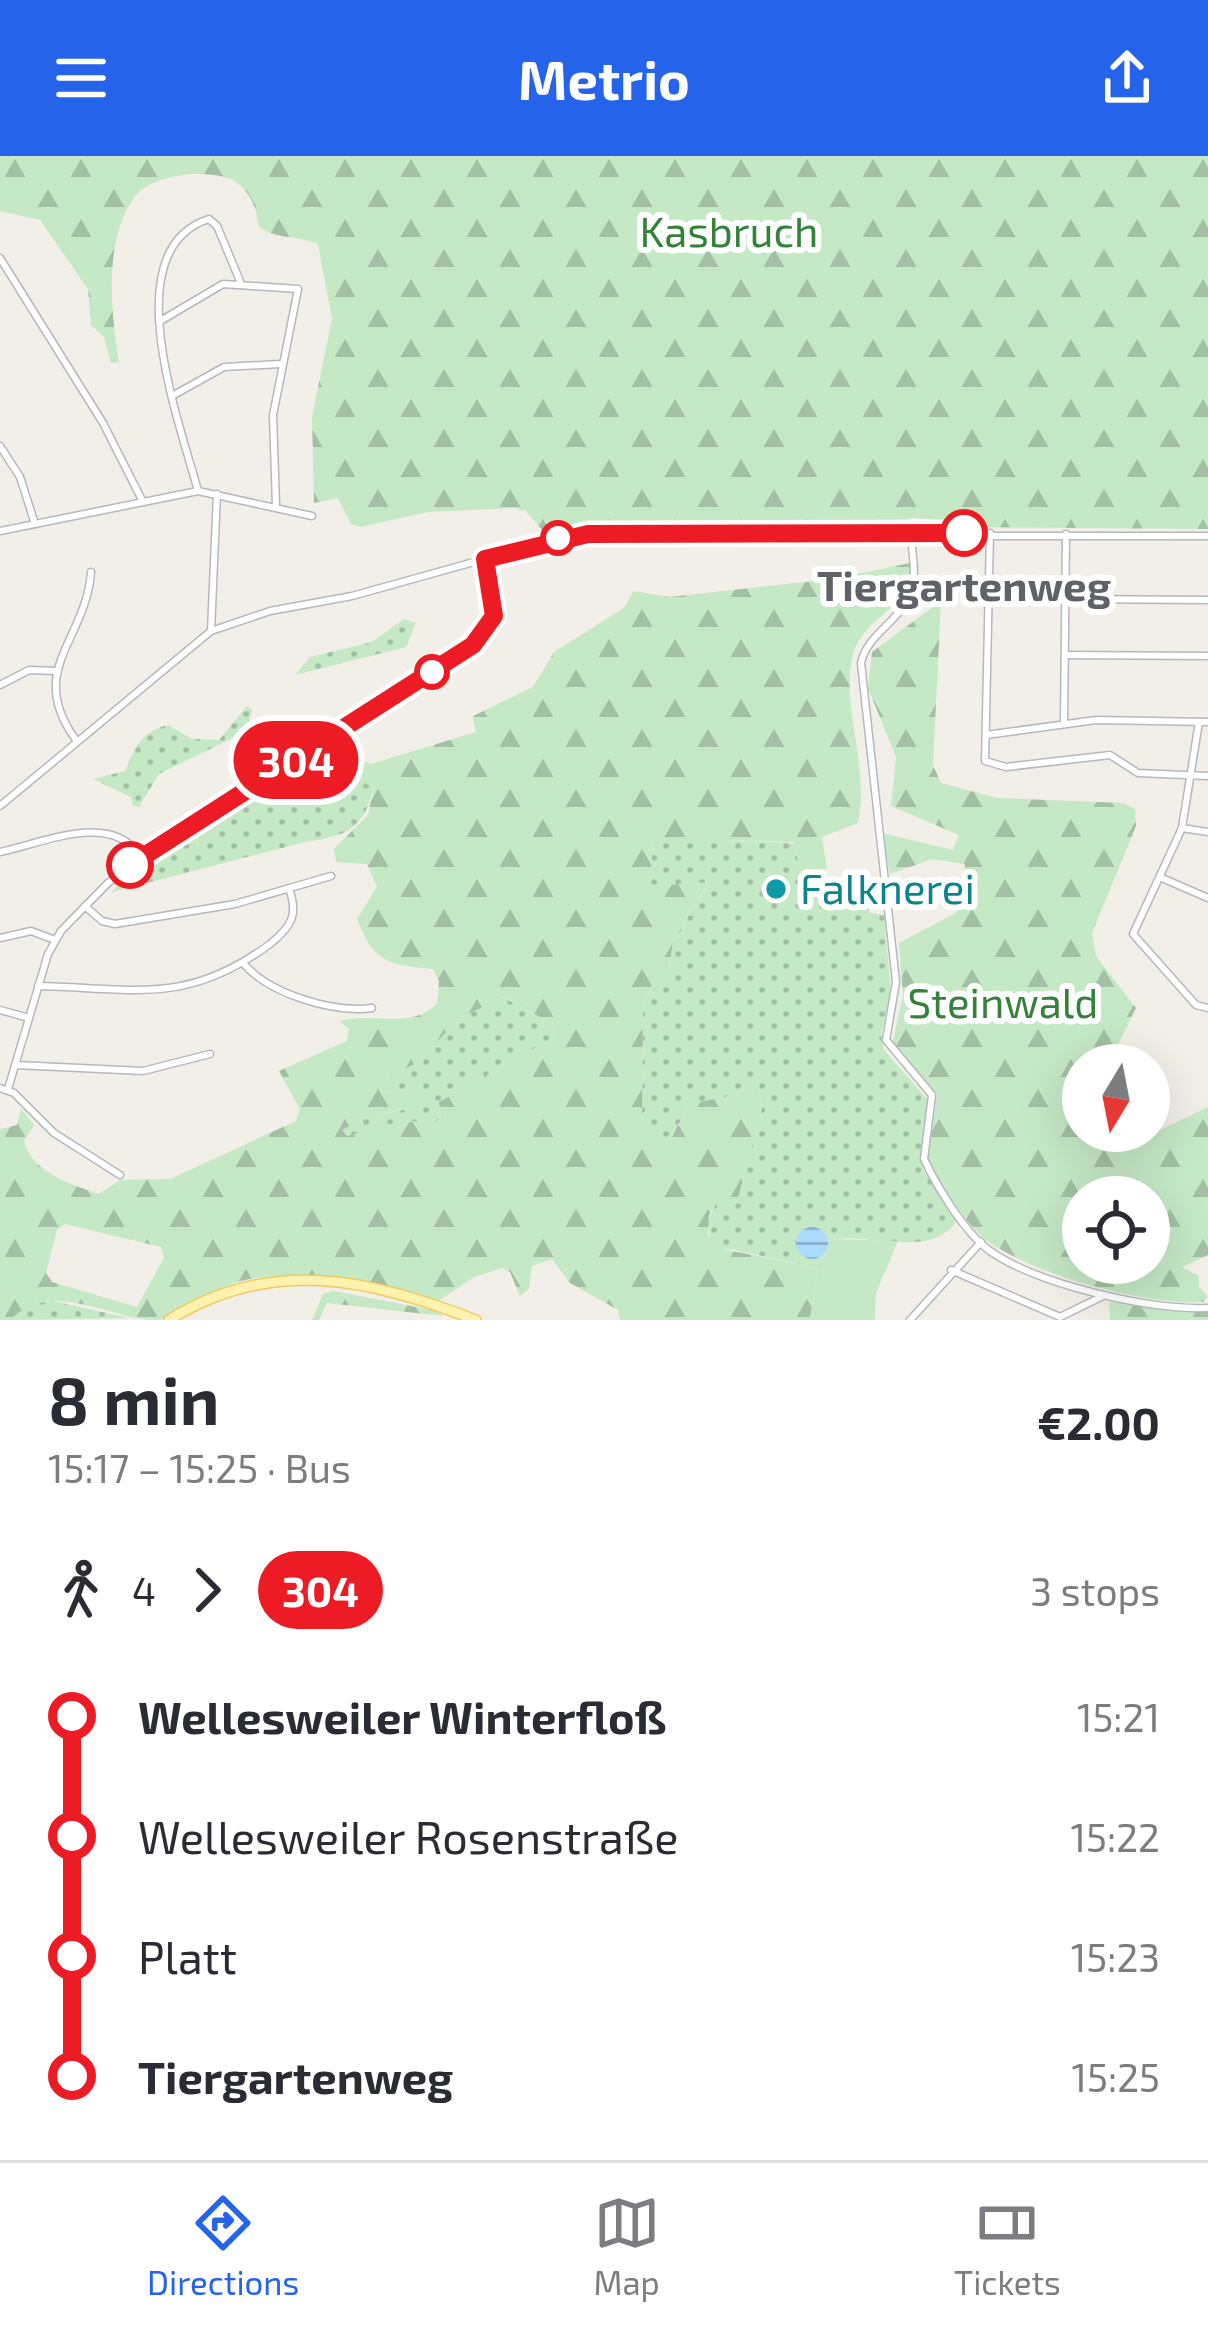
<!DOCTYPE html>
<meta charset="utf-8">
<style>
:root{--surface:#fff;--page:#f7f7f7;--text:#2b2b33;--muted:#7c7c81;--line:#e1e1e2;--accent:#2563eb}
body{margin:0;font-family:"Exo 2",sans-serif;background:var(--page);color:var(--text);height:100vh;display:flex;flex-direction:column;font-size:45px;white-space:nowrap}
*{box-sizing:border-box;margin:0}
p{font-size:39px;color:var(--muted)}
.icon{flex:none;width:66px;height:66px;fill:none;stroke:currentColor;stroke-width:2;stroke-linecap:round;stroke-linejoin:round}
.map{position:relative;height:1164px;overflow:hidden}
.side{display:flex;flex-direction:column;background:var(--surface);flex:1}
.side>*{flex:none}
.badge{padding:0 24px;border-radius:39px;font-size:42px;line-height:78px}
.needle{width:78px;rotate:190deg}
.tools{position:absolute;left:1062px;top:888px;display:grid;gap:24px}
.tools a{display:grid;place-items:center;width:108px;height:108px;border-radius:50%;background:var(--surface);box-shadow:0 12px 48px #0002;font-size:60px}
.map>.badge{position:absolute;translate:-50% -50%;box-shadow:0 0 0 6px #fff}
.legs{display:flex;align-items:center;gap:18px;height:132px;padding:0 48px;font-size:39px}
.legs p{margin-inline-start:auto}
.headline{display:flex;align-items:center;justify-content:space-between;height:204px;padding:0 48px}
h1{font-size:66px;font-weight:700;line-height:90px}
ul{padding:0 48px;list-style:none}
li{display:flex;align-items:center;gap:42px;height:120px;font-size:45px}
li i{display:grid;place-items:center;width:18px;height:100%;margin:0 15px;background:currentColor}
li i::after{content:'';width:30px;height:30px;margin:-15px;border:9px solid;border-radius:50%;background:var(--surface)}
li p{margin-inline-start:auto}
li:first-child i{background:linear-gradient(#0000 50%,currentColor 0)}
li:last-child i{background:linear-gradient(currentColor 50%,#0000 0)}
header{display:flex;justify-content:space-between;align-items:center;height:156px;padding:0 48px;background:var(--accent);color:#fff;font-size:54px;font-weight:700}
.dock{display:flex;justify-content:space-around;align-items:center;height:168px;border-top:3px solid var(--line);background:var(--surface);font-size:33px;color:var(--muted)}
.dock a{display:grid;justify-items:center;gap:6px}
.dock .selected{color:var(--accent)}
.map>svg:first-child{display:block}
</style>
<header><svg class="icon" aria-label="menu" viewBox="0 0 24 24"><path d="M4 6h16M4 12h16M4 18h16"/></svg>Metrio<svg class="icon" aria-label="share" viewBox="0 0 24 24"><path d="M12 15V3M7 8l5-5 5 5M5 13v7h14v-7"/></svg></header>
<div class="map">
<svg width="1208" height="1164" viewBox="0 0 1208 1164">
<defs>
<pattern id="grass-dots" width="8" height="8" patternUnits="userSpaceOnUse" patternTransform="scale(3)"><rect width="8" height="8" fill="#c5e8c5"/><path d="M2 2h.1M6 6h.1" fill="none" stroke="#a3c0a4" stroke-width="1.8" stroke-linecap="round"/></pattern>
<pattern id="forest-firs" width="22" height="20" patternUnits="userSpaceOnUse" patternTransform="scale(3)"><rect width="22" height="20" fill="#c5e8c5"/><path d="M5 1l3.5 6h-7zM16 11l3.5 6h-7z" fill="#a3c0a4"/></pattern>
<pattern id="water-rules" width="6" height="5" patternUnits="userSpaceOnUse" patternTransform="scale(3)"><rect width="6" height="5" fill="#aadaff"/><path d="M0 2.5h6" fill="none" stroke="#8eb4d2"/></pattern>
</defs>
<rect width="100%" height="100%" fill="#f1efe8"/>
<!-- grass -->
<g fill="url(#grass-dots)">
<path d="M404,463l12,4 -10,24 -111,28 15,-18 62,-15z"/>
<path d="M247,550l5,4 -5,21 -88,43 -20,33 -6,-1 -2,-9 -38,-18 32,-8c10,-23 15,-39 43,-46l24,14 27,1z"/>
<path d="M327,595l24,25 23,11c-9,39 -27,50 -65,54l-197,51 20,-22z"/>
<path d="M653,681l141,6 11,47 55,-13 10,36 14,2 7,80 -10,40 3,15 45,51 -6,69 35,50c-28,39 -81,14 -123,19l-17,29 -103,-22c-10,-16 -8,-28 2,-43l19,1 26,-95 -3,-20 -9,-4 -16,10 -45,9 -19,37 -15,-2 -13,-18 1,-112 9,-25 17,-15 4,-28 36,-58 -59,3z"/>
<path d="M502,841l49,26 4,14 -116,65 2,16 -8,6 -23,-3 -63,15 -6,-6 24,-12 43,-9 9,-22 -34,7 -3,-12 36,-19 44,-45z"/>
<path d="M53,1145l76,17 -119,2 14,-15z"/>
</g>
<!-- forest -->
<g fill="url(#forest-firs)" fill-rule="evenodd">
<path d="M0,0h1208v373l-264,-2 -15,-8 -19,-1 -4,9 -364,3 -16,-19 -12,-3 -86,4 -68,15 -9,-3 -13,-26 -24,5 -2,-86 20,-98 -14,-75c-21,-9 -39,-4 -59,-17 -3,-17 -6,-30 -19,-42 -21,-19 -87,-12 -105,11 -32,43 -24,117 -16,166l-8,1 -7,-26 -13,-12 -3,-36 -48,-69 -40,-9z"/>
<path d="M910,407c3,47 -47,52 -57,92 -13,48 17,112 5,168l-36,14 5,32 -26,5 -7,-32 -141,-4 -3,48 59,-4 -36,59 -4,28 -17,15 -9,25 -1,112 13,18 15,2 19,-37 45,-9 16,-10 9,4 3,20 -26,96 -19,-2 -8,12 -1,20 19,15 91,18 -8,52h-190l-2,-10 -48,-27 -18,-24 -20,7 -3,23 -9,7 -10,-24 -8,-4 -28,9 -36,24c-59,-8 -130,-37 -197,-20 -28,7 -57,37 -84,39 -47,0 -106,-43 -147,0h-10v-191l17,-4 4,-16 13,16 -10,15c5,31 48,45 75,54l21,-14 50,-1 126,-58 4,-12 -21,-38 68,-30 2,-12 -9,-8c34,-10 67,10 97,-17l2,-23 -6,-12c-45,-4 -59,-7 -76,-50l20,-32 -10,-23 -31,-2 -2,-13 34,-34 6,-27 -23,-12 -18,-20 3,-7 35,15 105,-32 -3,-16 60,-29 21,-35 70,-44 10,-17 36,6 163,-18zM503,841l48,26 4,14 -116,65 2,16 -8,5 -32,-2 -54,15 -5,-6 23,-12 59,-13 4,-14 -11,-4 -34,7 -3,-12 36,-19 44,-45zM65,1068l96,23 3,11 -27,49 -85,-25 -6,-9 11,-43z"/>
<path d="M941,445l-8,164 8,18 56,15 126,5 12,6 1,17 -44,107 4,23 40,52 -28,57h-25v66h27l9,11 20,-2 69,-33v148l-26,12 17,9v11l9,9 -5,6c-56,4 -167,-27 -214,-60 -24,-17 -47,-57 -61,-83l9,-65 -45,-49 11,-49 -4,-53 57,-30 -2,-33 10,-4 1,-12 -33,-5 -42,15 -8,-41 71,17 6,-15 -68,-29 5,-49 -28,-69 4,-36zM1083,1041h66v66h-66z"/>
<path d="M334,1135l103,20 6,5 -116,-13 -8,17h-7l11,-26z"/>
<path d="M1109,1146l99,10v8h-98z"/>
</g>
<!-- garden -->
<path fill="#c5e8c5" d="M835,1083l63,2 -22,52 -1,27h-65l8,-52z"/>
<!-- water -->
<circle fill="url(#water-rules)" cx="812" cy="1087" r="16"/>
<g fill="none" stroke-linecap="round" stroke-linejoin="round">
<defs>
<g id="minor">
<path d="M0,102l103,165 40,79"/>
<path d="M162,164l61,-36 75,5 -25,126 3,91"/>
<path d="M172,240l52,-29 56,-3"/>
<path d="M0,290l20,31 15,47"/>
<path d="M198,335c-17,-65 -85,-242 11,-272l8,7 23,55"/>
<path d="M0,375l198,-40 114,25"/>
<path d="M910,376c2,20 7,40 1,59 -9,30 -43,41 -50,72l35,319 -10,58 46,55 -8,64c13,28 41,74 66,92 49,34 159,59 218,57"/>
<path d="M990,377l-5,228 21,6 104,-12 28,18 70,3"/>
<path d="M1066,443l142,1"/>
<path d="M211,475l6,-137"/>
<path d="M1065,499l143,1"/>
<path d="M0,529l29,-15 28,1"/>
<path d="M1064,566l2,-188"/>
<path d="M1199,566l-17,106 -49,106 63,71 12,3"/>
<path d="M986,579l110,-15 112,2"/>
<path d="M76,584c-51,-70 10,-99 15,-168"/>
<path d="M0,650l211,-175 59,-20 82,-15 215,-60h641"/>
<path d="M1182,672l26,4"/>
<path d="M0,696c43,-9 111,-41 140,4"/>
<path d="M1162,722l46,20"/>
<path d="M85,750l17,15 13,3 120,-20 96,-28"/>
<path d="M0,782l31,-7 24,9"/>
<path d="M243,807c26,31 90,50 129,45"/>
<path d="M38,830c97,2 148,20 232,-42 21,-17 29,-29 19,-55"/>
<path d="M0,854l29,8"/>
<path d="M16,909l127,6 67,-17"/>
<path d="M0,932l14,5 40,40 66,42"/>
<path d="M8,933l40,-135 13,-23 47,-48 32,-26 333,-212 20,-29 -8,-57"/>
<path d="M951,1114l109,47 43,-21"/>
<path d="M910,1164l71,-78"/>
</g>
<path id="major" d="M169,1164c102,-64 200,-41 307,0"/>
</defs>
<!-- minor casing -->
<use href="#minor" stroke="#b5b8bc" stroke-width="9"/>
<!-- major casing -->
<use href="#major" stroke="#f2c960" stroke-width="12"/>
<!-- minor -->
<use href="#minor" stroke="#fff" stroke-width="6"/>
<!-- major -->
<use href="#major" stroke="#fff2af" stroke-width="9"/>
</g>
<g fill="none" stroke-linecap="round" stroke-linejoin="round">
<defs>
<path id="line-1" d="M130,709l343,-220 21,-29 -9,-57 103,-25 376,-1"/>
</defs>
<!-- line-1 casing -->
<use href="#line-1" stroke="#fff" stroke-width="27"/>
<!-- line-1 -->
<use href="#line-1" stroke="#ed1c24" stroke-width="18"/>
</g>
<!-- markers -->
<g fill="#fff" stroke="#ed1c24" stroke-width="6">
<circle cx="964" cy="377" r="21"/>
<circle cx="558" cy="382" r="15"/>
<circle cx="432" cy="516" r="15"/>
<circle cx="130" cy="709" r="21"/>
</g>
<circle fill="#0f9aa8" stroke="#fff" stroke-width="4.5" cx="776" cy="733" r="12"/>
<g text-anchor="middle" stroke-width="12" stroke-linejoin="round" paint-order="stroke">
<!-- park labels -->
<g font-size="42" fill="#348238" stroke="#fff">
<text x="729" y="91">Kasbruch</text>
<text x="1003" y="862">Steinwald</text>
</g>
<!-- stop labels -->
<g font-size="42" font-weight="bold" fill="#5f6368" stroke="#fff">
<text x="964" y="445">Tiergartenweg</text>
</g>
<!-- culture labels -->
<g font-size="42" fill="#0d838f" stroke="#fff" text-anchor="start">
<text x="800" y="748">Falknerei</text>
</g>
</g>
</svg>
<div class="tools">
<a><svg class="needle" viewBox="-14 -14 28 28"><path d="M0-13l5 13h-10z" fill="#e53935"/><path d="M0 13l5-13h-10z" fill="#7c7c81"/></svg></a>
<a><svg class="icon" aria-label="locate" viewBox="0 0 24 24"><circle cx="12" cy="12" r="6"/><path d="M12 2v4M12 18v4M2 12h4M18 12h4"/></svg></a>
</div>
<b class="badge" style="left:296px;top:604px;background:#ed1c24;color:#fff">304</b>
</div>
<section class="side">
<div class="headline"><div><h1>8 min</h1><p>15:17 – 15:25 · Bus</p></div><b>€2.00</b></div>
<div class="legs"><svg class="icon" aria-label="walk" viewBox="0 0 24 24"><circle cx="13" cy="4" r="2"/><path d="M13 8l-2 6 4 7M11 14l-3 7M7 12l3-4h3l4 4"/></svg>4<svg class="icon" aria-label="forward" viewBox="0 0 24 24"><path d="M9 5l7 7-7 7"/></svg><b class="badge" style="background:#ed1c24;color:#fff">304</b><p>3 stops</p></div>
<ul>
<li><i style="color:#ed1c24"></i><b>Wellesweiler Winterfloß</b><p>15:21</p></li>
<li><i style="color:#ed1c24"></i><span>Wellesweiler Rosenstraße</span><p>15:22</p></li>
<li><i style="color:#ed1c24"></i><span>Platt</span><p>15:23</p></li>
<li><i style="color:#ed1c24"></i><b>Tiergartenweg</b><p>15:25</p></li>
</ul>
</section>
<nav class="dock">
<a class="selected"><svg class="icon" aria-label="directions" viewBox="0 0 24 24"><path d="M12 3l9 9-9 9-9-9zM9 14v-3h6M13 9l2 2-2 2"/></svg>Directions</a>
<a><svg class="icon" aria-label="map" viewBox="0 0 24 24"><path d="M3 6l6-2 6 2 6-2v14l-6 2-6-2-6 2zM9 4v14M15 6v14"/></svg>Map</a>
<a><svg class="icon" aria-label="tickets" viewBox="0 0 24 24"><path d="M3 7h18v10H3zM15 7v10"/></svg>Tickets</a>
</nav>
